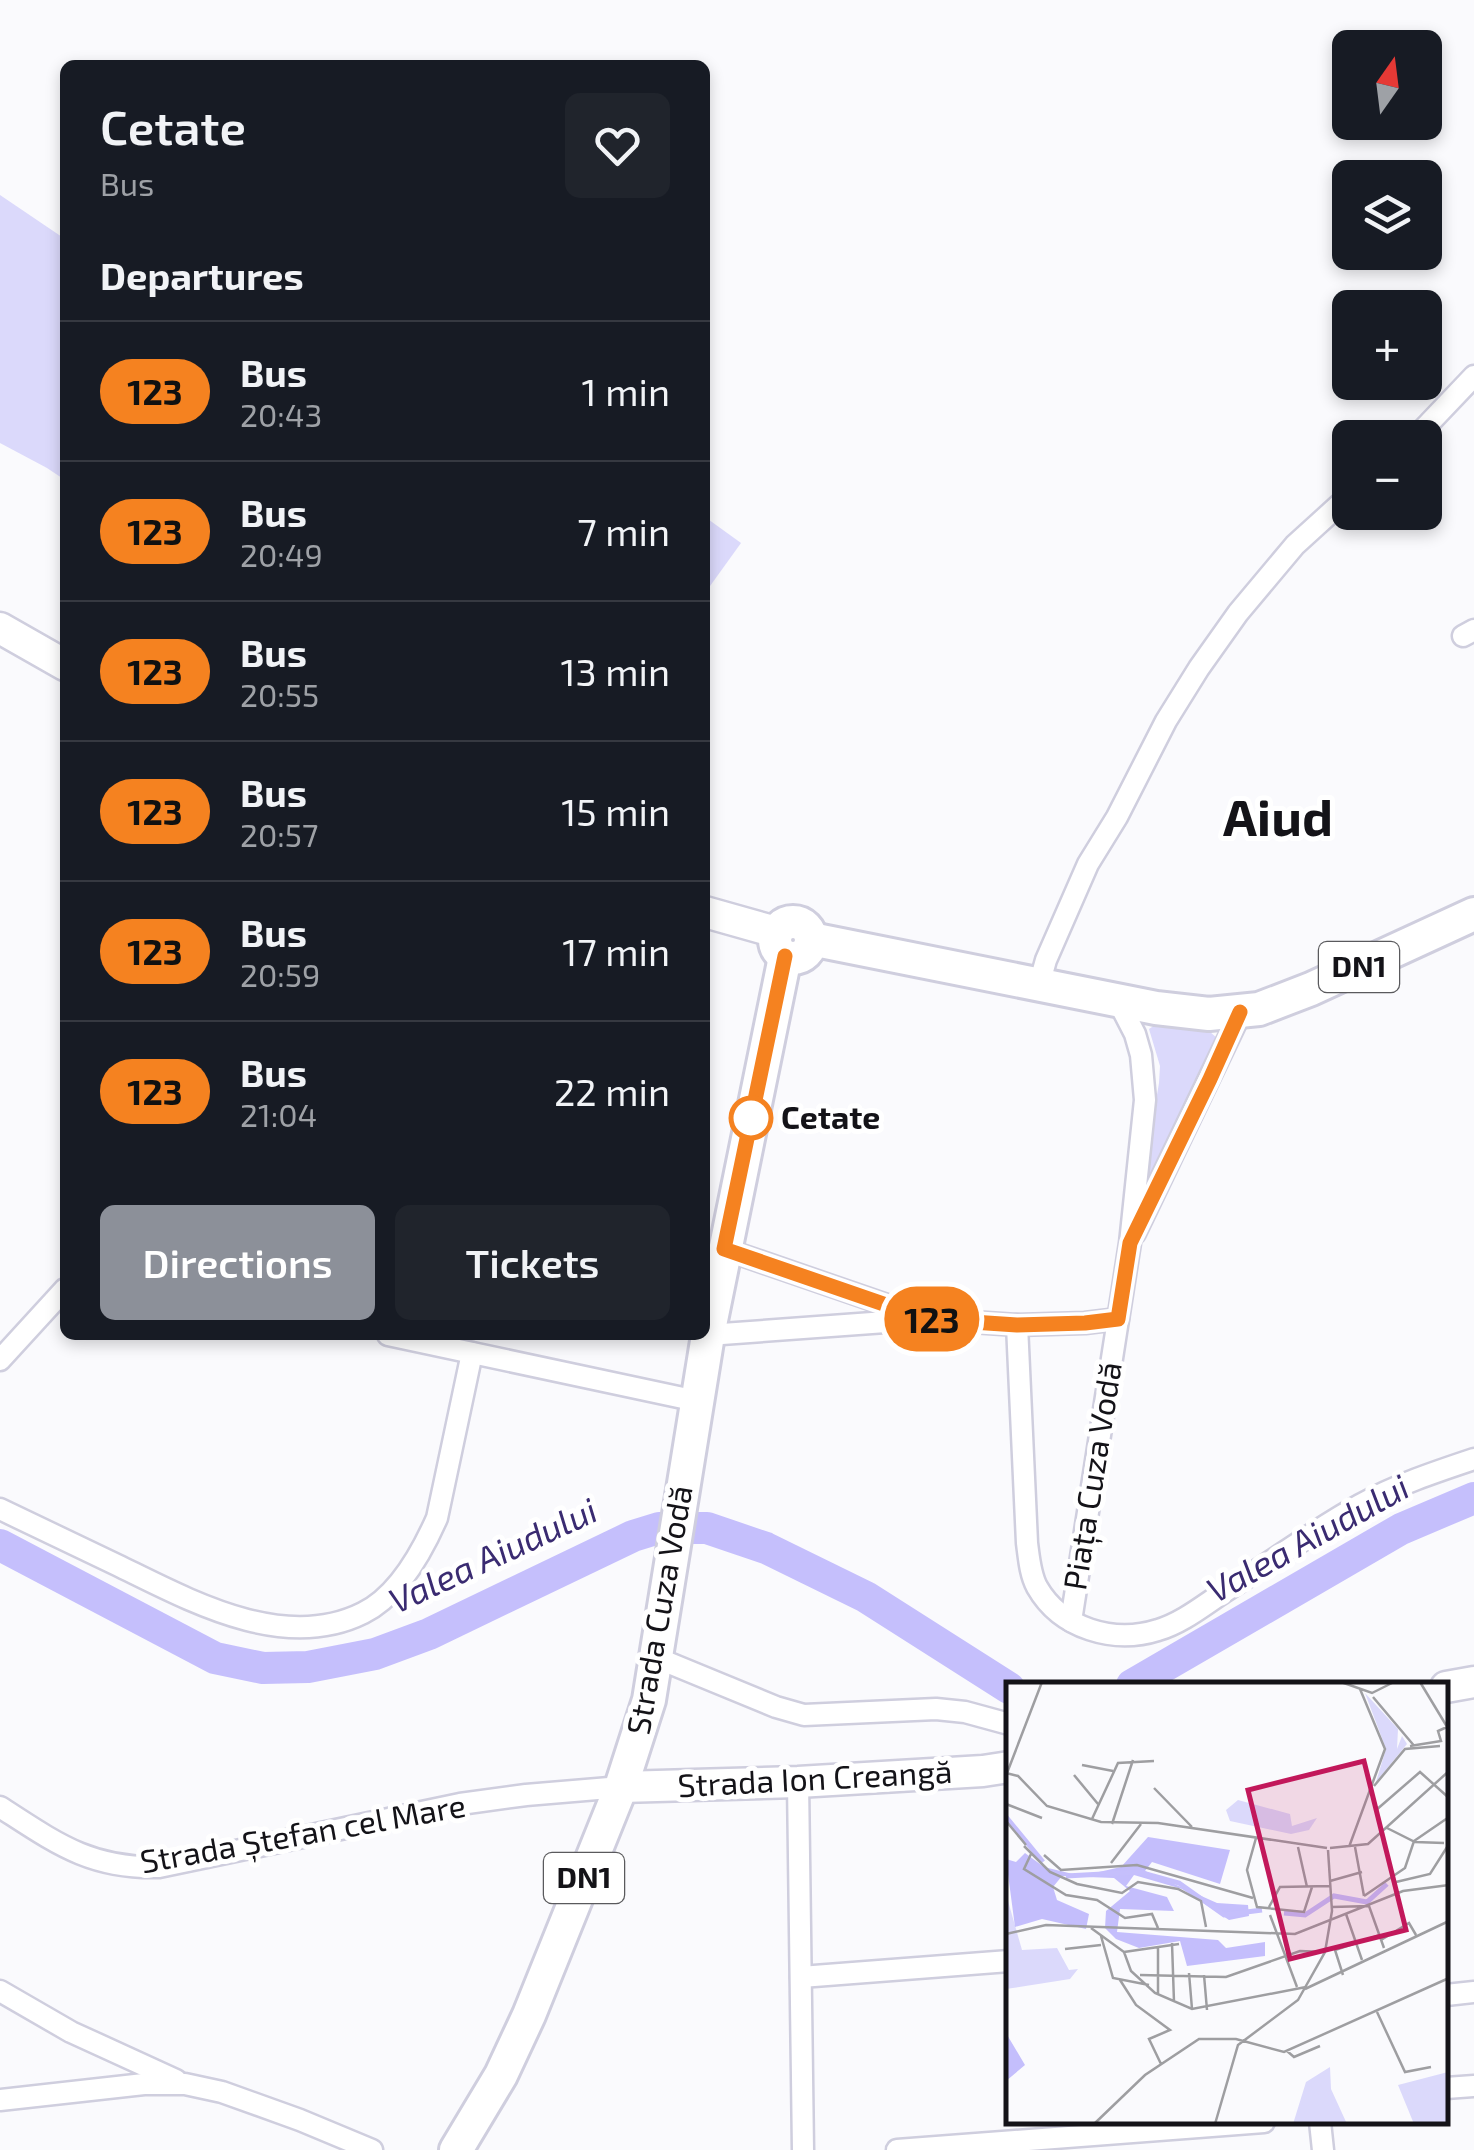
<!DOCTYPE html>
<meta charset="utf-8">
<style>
:root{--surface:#171b24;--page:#20242c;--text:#f1f3f6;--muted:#9ea1a6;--line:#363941;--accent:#8c9099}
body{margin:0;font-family:"Exo 2",sans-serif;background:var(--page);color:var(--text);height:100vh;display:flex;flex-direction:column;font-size:38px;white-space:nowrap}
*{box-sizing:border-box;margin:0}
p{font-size:32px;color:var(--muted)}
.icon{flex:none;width:55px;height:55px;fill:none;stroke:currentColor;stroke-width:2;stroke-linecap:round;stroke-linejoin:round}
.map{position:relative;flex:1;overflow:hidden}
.panel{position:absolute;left:60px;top:60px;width:650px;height:1280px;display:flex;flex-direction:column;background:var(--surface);border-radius:15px;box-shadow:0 5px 15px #0003}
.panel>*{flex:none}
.badge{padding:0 20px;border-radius:32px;font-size:35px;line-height:65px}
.needle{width:65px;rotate:14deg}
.buttons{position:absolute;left:1332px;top:30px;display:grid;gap:20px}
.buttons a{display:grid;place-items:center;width:110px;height:110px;border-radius:15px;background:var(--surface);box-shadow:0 5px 15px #0003;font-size:50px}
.map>.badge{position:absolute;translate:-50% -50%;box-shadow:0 0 0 5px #fff}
h2{padding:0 40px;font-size:38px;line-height:90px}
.round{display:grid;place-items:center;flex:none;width:105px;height:105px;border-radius:15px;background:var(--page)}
.overview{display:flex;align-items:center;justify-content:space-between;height:170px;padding:0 40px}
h1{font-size:48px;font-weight:600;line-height:75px}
.button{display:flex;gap:20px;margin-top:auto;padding:20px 40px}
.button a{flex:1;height:115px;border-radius:15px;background:var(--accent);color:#fff;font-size:40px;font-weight:600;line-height:115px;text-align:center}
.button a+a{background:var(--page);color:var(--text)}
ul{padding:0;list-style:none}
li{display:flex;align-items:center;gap:30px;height:140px;padding:0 40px;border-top:2px solid var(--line)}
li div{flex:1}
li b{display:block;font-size:38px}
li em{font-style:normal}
li .badge{min-width:110px;font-weight:700;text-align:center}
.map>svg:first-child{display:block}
</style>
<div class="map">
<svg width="1474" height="2150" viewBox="0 0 1474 2150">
<rect width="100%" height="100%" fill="#fafafd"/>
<!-- green -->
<g fill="#dbd9fb">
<path d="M0,195l65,44v241l-18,-12 -47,-25z"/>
<path d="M705,517l36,26 -36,50z"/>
<path d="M1155,1025l55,7 7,6 2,6 -66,142 -11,-3 17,-100 1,-17 -11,-37z"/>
</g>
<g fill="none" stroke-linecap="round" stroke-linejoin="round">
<!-- river -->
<g stroke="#c5bffc" stroke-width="32">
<path d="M0,1545l215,113 48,10 45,-1 67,-13 54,-20 204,-98 26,-8h48l59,20 100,49 143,91"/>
<path d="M1132,1685l269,-156 73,-31"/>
</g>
<defs>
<g id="street">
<path d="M1415,438l59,-62"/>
<path d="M1463,636l11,-6"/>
<path d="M1039,985l7,-25 42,-96 29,-47 49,-96 33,-53 39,-55 57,-68 55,-50"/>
<path d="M1135,1233l106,-221"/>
<path d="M724,1249l192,66"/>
<path d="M1017,1325l10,218c2,15 3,31 10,44 24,42 77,57 121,43 24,-7 46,-25 66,-38 46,-29 89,-61 136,-87 36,-20 75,-33 114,-46"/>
<path d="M388,1335l309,66"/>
<path d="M708,1335l219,-16 90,6 68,-2 33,-4"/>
<path d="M0,1360l65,-71"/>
<path d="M0,1509c39,19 78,37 117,56 72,35 166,88 246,48 35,-17 59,-61 74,-95l35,-165"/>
<path d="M1071,1621l59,-378 15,-143 -4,-45 -6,-21 -17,-33"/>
<path d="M657,1658l119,49 28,8 132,-6 29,3 44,12"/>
<path d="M798,1782l5,368"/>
<path d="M0,1807c56,36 90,62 159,60l301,-63 66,-9 95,-8"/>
<path d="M801,1977l208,-16"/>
<path d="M0,1991l71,41 105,48"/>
<path d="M1446,1995l28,-3"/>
<path d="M1446,2088l28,-2"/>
<path d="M0,2100l144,-16h41l37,8 78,28 72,30"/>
<path d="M1320,2122l3,28"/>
<path d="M897,2150l367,-28"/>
</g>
<g id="secondary">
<path d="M0,628l65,37"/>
<path d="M705,912l71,20"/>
<path d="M1446,1687l28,-5"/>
<path d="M621,1787l177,-5 185,-11 26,-4"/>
</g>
<g id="primary">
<circle cx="793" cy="940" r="18"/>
<path d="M811,939l345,69 53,6 50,-5 52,-20 163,-75"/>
<path d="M456,2150l45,-75 28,-60 92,-228 28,-87 59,-365 77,-378"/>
</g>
</defs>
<!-- street casing -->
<use href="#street" stroke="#cfcede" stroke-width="25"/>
<!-- secondary casing -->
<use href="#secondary" stroke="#cfcede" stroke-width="35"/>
<!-- primary casing -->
<use href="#primary" stroke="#cfcede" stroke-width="38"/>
<!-- street -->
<use href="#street" stroke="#fff" stroke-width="20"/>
<!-- secondary -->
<use href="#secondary" stroke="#fff" stroke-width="30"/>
<!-- primary -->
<use href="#primary" stroke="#fff" stroke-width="32"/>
</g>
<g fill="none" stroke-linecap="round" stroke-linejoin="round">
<defs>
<path id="line" d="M785,956l-61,293 203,70 90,6 68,-2 33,-4 12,-76 80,-164 30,-67"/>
</defs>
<!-- line casing -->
<use href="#line" stroke="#fff" stroke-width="22"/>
<!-- line -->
<use href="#line" stroke="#f58220" stroke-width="15"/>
</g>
<!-- markers -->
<circle fill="#fff" stroke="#f58220" stroke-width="5" cx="751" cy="1118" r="20"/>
<g text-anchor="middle" stroke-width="10" stroke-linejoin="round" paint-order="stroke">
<!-- shield labels -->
<g fill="#fff" stroke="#5a5a5d" stroke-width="2.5">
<rect x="1319" y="942" width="80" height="50" rx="8"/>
<rect x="544" y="1853" width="80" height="50" rx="8"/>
</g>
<g font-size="30" font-weight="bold" fill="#141318">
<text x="1359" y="977">DN1</text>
<text x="584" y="1888">DN1</text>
</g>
<!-- stop labels -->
<g font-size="32" font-weight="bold" fill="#141318" stroke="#fff" text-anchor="start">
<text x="781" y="1129">Cetate</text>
</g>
<!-- street labels -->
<g font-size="32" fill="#141318" stroke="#fff">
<text transform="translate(1093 1476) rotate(-81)" y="11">Piața Cuza Vodă</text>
<text transform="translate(660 1610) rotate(-80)" y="11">Strada Cuza Vodă</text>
<text transform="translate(815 1779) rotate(-3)" y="11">Strada Ion Creangă</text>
<text transform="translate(303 1834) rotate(-10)" y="11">Strada Ștefan cel Mare</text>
</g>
<!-- water labels -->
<g font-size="35" font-style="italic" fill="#3a2b71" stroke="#fff">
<text transform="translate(1308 1539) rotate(-29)" y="12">Valea Aiudului</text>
<text transform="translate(493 1556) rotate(-25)" y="12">Valea Aiudului</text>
</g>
<!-- town labels -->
<g font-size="52" font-weight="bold" fill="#141318" stroke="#fff">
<text x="1278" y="836">Aiud</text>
</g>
</g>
<!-- overview -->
<g transform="translate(1006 1682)">
<rect width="442" height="442" fill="#fafafd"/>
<path d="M359,11l33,36 -1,20 5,-13 5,8 -31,38 10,-33zM232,118l52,14 2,12 25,-8 -8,12 -18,4 -61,-13 -4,-11zM0,212l16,56 35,-2 12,22 9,-1 -8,10 -64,10zM324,385l1,22 16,35h-54l13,-42zM442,390v52h-34l-16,-39z" fill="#dbd9fb"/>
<path d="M142,155l82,13 -10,34 -68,-22 -7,9 72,32 31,2 1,11 -20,4 -47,-31 -48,-14 -8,11 41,11 7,14 -54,-2 -3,23 101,8 8,8 39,-6v14l-78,10 -7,-25 -41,7 -23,-9 -11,-11 1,-17 24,-20 -16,-13 -52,-2 -9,11 4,13 32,14 -3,15 -44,-10 -27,8 -9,-68 10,3 9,-9 19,14 37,9 40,-9zM0,351l19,32 -19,16z" fill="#c4befc"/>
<path fill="none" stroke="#c5bffc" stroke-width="5" d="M0,135l37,45M60,194l73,-4 40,11 45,32 38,-5M278,231l21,2 29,-19 33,6 20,-18"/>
<path fill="none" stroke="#9e9ea1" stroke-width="2.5" d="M335,0l31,11 22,-11M414,0l29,48M367,15l43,51M404,64l31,-5 -3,-10 9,-4M76,83l31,6M0,91l12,3 29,30 54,16 57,1 169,25M1,91l35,-91M68,93l24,29M368,104l31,-37 35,-3M148,106l38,39M0,122l36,14M369,129l45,-39 29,26M86,137l26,-56 36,-2M0,139l20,24M106,142l21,-64M381,146l28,14 29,1M250,156l-9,32 10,37 47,5 8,-25M18,164l26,26 27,12 45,9 16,-11 40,7 23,12 5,26M292,165l9,40M343,165l36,-98 -25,-60M349,165l9,49M324,166l38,-4 81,-73M25,172l-7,15 42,26 31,5 28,18 27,-4 6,14M38,173l17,15 76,-5 116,33M105,181l30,-39M324,199l32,-9M390,200l34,-8 19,-30M358,214l41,-28 9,-27 35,-24M263,225l11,-20 50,-1M326,225l37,-1 15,42M340,232l16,46M264,233l27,72M85,246l33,24 7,19 24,22 37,16 114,-22M0,252l40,-9 249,9 108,-43 46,-6M95,254l12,42 36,7M375,258l28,-17 7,12M166,261l2,59M152,264v49M59,267l36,-4M118,270l55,-8M183,291l3,36M134,293l86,2 74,-26 25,1M198,293l3,35M337,293l-8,-25 45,-15M114,298l16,25 34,25 -21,9 12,25M299,307l144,-68M371,330l28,60 26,-5M281,369l7,6 26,-11M88,442l51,-49 54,-36h37l48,13 165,-74M209,442l23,-79 60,-45 27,-48 7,-41 -4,-61"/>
<path fill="#c2185b" fill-opacity="0.15" stroke="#c2185b" stroke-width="5" d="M358,79l42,169 -116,29 -42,-169z"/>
<rect width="442" height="442" fill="none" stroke="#141318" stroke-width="5"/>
</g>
</svg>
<div class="buttons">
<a><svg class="needle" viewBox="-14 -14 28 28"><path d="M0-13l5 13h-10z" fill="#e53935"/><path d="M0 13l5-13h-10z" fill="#9ea1a6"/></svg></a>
<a><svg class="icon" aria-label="layers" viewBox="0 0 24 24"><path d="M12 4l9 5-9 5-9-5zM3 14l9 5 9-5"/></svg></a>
<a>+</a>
<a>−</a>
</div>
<b class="badge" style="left:932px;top:1319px;background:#f58220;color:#111">123</b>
<section class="panel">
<div class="overview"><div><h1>Cetate</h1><p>Bus</p></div><a class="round"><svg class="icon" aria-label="heart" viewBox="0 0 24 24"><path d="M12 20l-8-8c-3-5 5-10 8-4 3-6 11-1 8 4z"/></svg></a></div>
<h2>Departures</h2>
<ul>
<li><span class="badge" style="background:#f58220;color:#111">123</span><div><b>Bus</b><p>20:43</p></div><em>1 min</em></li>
<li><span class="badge" style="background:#f58220;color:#111">123</span><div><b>Bus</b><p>20:49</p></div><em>7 min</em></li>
<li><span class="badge" style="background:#f58220;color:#111">123</span><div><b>Bus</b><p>20:55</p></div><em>13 min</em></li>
<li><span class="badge" style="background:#f58220;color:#111">123</span><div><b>Bus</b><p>20:57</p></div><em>15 min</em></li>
<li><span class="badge" style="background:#f58220;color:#111">123</span><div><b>Bus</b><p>20:59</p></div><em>17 min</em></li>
<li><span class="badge" style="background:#f58220;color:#111">123</span><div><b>Bus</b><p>21:04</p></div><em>22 min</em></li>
</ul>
<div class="button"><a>Directions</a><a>Tickets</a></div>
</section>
</div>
